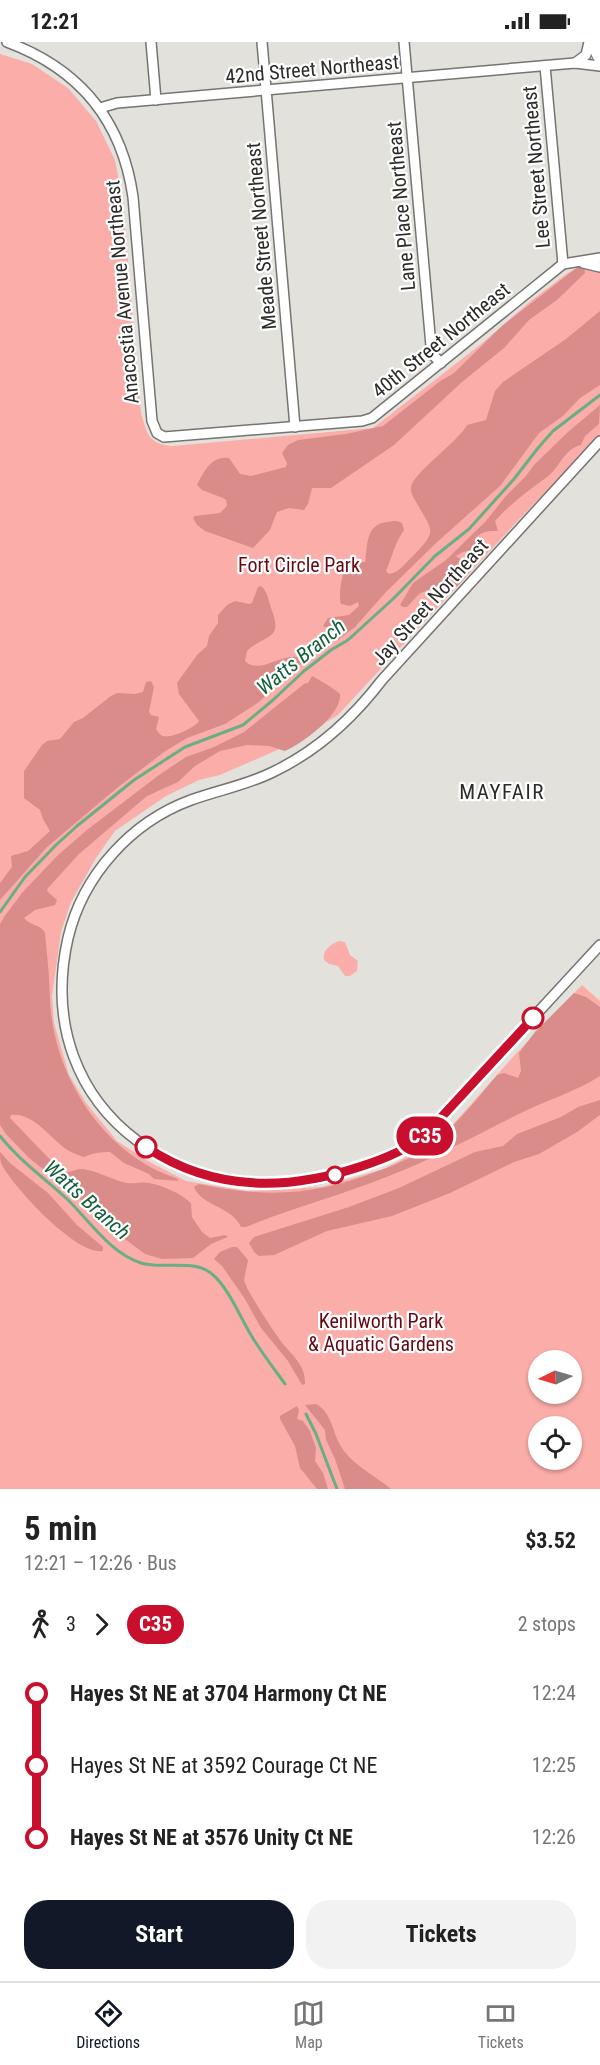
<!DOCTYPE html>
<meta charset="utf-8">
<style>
:root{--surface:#fff;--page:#f2f2f2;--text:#222;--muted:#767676;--line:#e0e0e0;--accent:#111827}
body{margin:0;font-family:"Roboto Condensed",sans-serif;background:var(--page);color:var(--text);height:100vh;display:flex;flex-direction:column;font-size:22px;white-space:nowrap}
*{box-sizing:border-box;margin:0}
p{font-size:20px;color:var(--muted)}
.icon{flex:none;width:33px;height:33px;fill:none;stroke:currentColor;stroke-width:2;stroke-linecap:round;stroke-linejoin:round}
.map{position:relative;height:1447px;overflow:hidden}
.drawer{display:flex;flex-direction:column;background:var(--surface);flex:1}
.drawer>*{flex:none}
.badge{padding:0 12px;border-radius:20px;font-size:21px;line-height:39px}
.needle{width:39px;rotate:265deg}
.controls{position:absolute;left:528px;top:1308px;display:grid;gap:12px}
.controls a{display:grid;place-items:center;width:54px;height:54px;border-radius:50%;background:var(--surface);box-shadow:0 2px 4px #0004;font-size:30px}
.map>.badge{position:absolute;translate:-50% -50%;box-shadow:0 0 0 3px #fff}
.legs{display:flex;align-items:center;gap:9px;height:66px;padding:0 24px;font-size:20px}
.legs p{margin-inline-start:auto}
.overview{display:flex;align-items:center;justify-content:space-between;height:102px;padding:0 24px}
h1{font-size:33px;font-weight:700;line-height:45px}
.primary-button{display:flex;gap:12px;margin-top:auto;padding:12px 24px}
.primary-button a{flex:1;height:69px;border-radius:24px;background:var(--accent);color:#fff;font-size:24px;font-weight:700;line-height:69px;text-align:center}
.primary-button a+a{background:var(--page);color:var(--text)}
ul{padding:0 24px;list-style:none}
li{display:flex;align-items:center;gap:21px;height:72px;font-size:22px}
li i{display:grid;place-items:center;width:9px;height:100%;margin:0 8px;background:currentColor}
li i::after{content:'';width:15px;height:15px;margin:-8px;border:4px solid;border-radius:50%;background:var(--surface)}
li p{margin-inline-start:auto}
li:first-child i{background:linear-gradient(#0000 50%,currentColor 0)}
li:last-child i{background:linear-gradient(currentColor 50%,#0000 0)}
.status{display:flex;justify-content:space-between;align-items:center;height:42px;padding:0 30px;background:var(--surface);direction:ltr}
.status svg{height:16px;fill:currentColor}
.menu{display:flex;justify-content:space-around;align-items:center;height:84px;border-top:2px solid var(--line);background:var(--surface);font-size:16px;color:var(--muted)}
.menu a{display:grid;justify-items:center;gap:3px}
.menu .current{color:var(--accent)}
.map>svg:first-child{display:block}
</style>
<div class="status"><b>12:21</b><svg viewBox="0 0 49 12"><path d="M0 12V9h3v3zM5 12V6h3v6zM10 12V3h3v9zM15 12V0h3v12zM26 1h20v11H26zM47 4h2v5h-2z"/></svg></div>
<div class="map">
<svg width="600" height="1447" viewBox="0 0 600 1447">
<rect width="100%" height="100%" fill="#e3e1dc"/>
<!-- green -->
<g fill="#fbada9" fill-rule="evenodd">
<path d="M0,12l32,10 36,24 28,33 19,39 8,42 18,211c6,20 7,31 31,33l201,-18 107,-83 52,-45 37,-28 31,-15v179l-75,77 -187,202 -54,32 -64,28 -21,5 -33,16 -51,35 -19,27 -25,44 -10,30 -9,64 2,27 15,52 17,28 31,38 29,19 40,21 61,10 74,-4 63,-18 56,-30 73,-82 69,-72 18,16v488h-600zM538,1318h34v34h-34zM538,1384h34v34h-34z"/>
<path d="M339,899l6,1 5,13 8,6 -1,10 -7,5h-5l-7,-10 -9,-2 -5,-4c-2,-10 7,-16 15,-19z"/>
</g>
<!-- forest -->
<g fill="#d98c89">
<path d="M579,224l5,1 1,6 -28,27 -28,20 -25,28 -42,34 -68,63 -63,43h-19l-4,16 -4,6 -15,-2 -12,4 -7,18 -17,18 -48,-17 -8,-6 -4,-7 2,-2 25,-3 7,-7 -1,-6 -3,-2 -21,-8 -5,-5c7,-14 15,-30 32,-27l11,16 11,2 35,-9 1,-4 -5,-10 6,-8 10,-5 48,-6 37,-8 56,-44 15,-9 48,-47z"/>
<path d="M600,269v74l-20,13 -17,18 -24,17 -39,53 -65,58 -49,48 -31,35 -17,13 -12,5 9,-14 -12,-5 5,-8 21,-3 10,-9 -1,-4 -8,4 -9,-2c-3,-8 1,-37 9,-41 4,-2 11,-1 15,-1 3,-18 0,-37 22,-40 7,-1 9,-2 15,1l2,7c-10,14 -11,25 -18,41l3,3c10,-1 15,-10 22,-16 28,-29 22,-25 4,-58 -2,-3 -5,-9 -4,-13 3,-15 46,-44 56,-62l19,-5 9,-29 8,-9 63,-43z"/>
<path d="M600,363l-1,19 -14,12 -4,9c-18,5 -20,21 -34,32 -19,14 -37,27 -52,44l3,10c-8,0 -17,0 -22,7l4,2 -3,9 -14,3 -7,4 11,8 4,6c-11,13 -13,23 -31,15l-21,9 -12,13h-4l-3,-2 13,-22 33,-23 40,-39 20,-25 20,-20 8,-11 34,-33z"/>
<path d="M261,544c7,6 7,13 10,22 13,33 -5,25 -24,43l-2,10c14,14 35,-7 52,-4l4,7 -18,14 -24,24 -34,22 -38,14 -23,14 -47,36 -70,59 -47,53v-17l12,-16 -1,-11 17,-5 22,-20 -7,-12 -3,-9 -16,-12v-27l18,-26 5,-4 13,-2 14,-17 9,-4 28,-22 6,-3 18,1 8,-2 3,-10 5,-1 3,6 -5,25 2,3 8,2 -3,12c1,2 5,7 7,7 8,3 33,-9 36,-15l-20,-27 -2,-11 20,-28 10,-9 2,-10 9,-13v-8l9,-10 8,-4 14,3 3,-1 6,-16z"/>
<path d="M312,634c6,3 23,13 28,18 2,21 -37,49 -55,57l-16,-5 -22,-1 -27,6 -25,15 -17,16 -31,14 -68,58 -31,34 -1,3 10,9 -2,5 -20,5 -11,8c6,8 17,6 21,15 1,11 2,21 3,32 2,18 1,36 4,55 10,68 57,136 124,158l3,3 -25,-2 -5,-5 -25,-11 -14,-11c-9,0 -18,1 -26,5 -6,-2 -12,-4 -18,-8 -16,-11 -33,-37 -55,-34l-1,3 50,52c9,5 13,-1 22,-1 12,1 28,9 40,13 11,3 19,-1 27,1 15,3 31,10 42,20l1,14 10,15 8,6 15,-3 3,2 -17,7 -18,14 -31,1 -17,-5 -43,-32 -22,-23 -51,-41 -23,-24 -6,-9v-201l4,-7 18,-24 36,-38 29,-25 72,-55 27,-18 28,-10 30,-15 60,-48 4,-1z"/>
<path d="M574,951l12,4 14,10v69c-25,16 -53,24 -79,37 -45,22 -90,47 -137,65 -45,18 -93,30 -138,49h-5c-9,-21 -40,-21 -47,-40l5,-3c66,14 115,12 179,-13 22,-8 43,-17 61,-32 21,-19 40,-42 58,-64l7,-2 14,5 3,-7 -2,-18 16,-21z"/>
<path d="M600,1058v15l-23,17 -38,22 -25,8 -64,31 -58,23 -65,15 -53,24 -15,1 -5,-4 -5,-9 5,-6 95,-30 50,-19 76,-36 28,-6 14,-12 44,-17 17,-10z"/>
<path d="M0,1110l10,11 38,30 29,32 26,22v4c-26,5 -89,-63 -101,-86 -2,-4 -2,-8 -2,-13z"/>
<path d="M232,1205h5l11,13 -4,20 3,8c10,18 21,35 33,52 10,14 26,24 25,44l-3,1 -14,-24 -27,-33 -16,-29 -23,-33 -8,-7 6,-7z"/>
<path d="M316,1362c15,8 16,25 23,39 11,21 34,31 52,46h-46l-10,-30 -9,-19 -1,-10 -20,-25z"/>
<path d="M297,1364l2,4 -2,9 6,2 7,10 6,17 -1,13 8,12 5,16h-11l-17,-21 -5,-22 -15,-27v-3z"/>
</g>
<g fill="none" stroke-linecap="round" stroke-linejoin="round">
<!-- stream -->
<g stroke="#6aae83" stroke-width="3">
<path d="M0,870l25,-35 31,-32 21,-19 57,-46 51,-33 58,-22 30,-25 31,-29 27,-21 17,-10 46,-42 41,-42 34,-27 45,-50 24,-31 15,-17 47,-36"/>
<path d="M0,1094c19,24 43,41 66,62 23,22 44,55 75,65 22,7 53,-5 71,11 19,16 30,49 44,69 9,14 19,27 29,41"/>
<path d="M306,1372l10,20 21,55"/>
</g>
<defs>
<g id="minor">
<path d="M7,0c73,27 115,78 126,155l19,224 5,12 7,4 198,-16 10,-3 191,-154 37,-6"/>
<path d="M151,0l5,58"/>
<path d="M262,0l33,385"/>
<path d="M404,0l27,304 4,11 6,6"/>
<path d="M575,21l11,-8 3,-13"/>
<path d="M545,24l18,198"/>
<path d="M100,66l17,-5 458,-40 25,3"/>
<path d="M583,221l17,4"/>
<path d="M600,399l-218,239c-29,38 -65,71 -109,92 -26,13 -54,18 -82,28 -60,22 -108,75 -123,138 -40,177 128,286 287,231 24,-9 49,-17 69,-33l176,-191"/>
</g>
<path id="secondary" d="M593,0l7,14"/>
</defs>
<!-- minor casing -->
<use href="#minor" stroke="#757470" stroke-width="12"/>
<!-- secondary casing -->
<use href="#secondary" stroke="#757470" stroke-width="16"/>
<!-- minor -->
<use href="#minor" stroke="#fff" stroke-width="9"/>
<!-- secondary -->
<use href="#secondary" stroke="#fff" stroke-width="14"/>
</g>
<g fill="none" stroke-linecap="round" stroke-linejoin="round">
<defs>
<path id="line-1" d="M146,1105c67,45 142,44 216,19 22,-7 44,-16 62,-30l109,-118"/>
</defs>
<!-- line-1 casing -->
<use href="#line-1" stroke="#fff" stroke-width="14"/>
<!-- line-1 -->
<use href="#line-1" stroke="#c8102e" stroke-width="9"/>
</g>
<!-- markers -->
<g fill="#fff" stroke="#c8102e" stroke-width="3">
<circle cx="533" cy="976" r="10"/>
<circle cx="146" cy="1105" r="10"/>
<circle cx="335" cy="1133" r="8"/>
</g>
<g text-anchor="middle" stroke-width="4.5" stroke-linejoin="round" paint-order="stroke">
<!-- street labels -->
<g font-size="20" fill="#2b2b29" stroke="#fff">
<text transform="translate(312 27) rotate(-5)" y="7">42nd Street Northeast</text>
<text transform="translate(536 125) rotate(-95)" y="7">Lee Street Northeast</text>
<text transform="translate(401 164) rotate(-95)" y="7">Lane Place Northeast</text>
<text transform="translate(261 194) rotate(-95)" y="7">Meade Street Northeast</text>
<text transform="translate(122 250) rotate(-95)" y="7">Anacostia Avenue Northeast</text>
<text transform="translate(441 298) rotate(-39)" y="7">40th Street Northeast</text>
<text transform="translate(430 560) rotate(-48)" y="7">Jay Street Northeast</text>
</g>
<!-- park labels -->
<g font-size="20" fill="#670915" stroke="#fff">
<text x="299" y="530">Fort Circle Park</text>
<text x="381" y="1286">Kenilworth Park<tspan x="381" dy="23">&amp; Aquatic Gardens</tspan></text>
</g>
<!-- water labels -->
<g font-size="21" font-style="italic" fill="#116138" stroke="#fff">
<text transform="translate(301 615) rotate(-39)" y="7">Watts Branch</text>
<text transform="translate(87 1158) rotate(42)" y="7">Watts Branch</text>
</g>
<!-- neighbourhood labels -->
<g font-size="21" letter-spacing="1.5" fill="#2b2b29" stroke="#fff">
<text x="502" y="757">MAYFAIR</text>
</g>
</g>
</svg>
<div class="controls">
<a><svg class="needle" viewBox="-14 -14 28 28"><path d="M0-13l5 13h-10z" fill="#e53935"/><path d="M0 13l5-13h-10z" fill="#767676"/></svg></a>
<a><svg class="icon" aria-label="locate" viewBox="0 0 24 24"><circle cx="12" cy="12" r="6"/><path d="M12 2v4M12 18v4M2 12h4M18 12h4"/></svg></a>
</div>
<b class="badge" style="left:425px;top:1094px;background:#c8102e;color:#fff">C35</b>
</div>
<section class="drawer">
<div class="overview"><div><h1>5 min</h1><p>12:21 – 12:26 · Bus</p></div><b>$3.52</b></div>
<div class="legs"><svg class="icon" aria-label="walk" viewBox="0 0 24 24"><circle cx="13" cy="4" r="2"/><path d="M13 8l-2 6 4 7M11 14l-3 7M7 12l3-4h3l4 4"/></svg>3<svg class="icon" aria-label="forward" viewBox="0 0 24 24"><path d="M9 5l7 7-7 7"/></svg><b class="badge" style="background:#c8102e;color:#fff">C35</b><p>2 stops</p></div>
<ul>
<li><i style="color:#c8102e"></i><b>Hayes St NE at 3704 Harmony Ct NE</b><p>12:24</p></li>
<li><i style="color:#c8102e"></i><span>Hayes St NE at 3592 Courage Ct NE</span><p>12:25</p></li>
<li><i style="color:#c8102e"></i><b>Hayes St NE at 3576 Unity Ct NE</b><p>12:26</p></li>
</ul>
<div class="primary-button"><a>Start</a><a>Tickets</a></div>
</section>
<nav class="menu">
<a class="current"><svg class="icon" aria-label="directions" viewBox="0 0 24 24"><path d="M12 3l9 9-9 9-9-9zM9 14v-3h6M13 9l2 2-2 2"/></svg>Directions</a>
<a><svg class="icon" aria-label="map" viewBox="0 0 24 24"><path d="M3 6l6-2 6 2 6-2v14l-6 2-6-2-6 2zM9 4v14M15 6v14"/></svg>Map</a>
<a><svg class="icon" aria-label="tickets" viewBox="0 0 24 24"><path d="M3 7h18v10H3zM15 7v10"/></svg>Tickets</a>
</nav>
